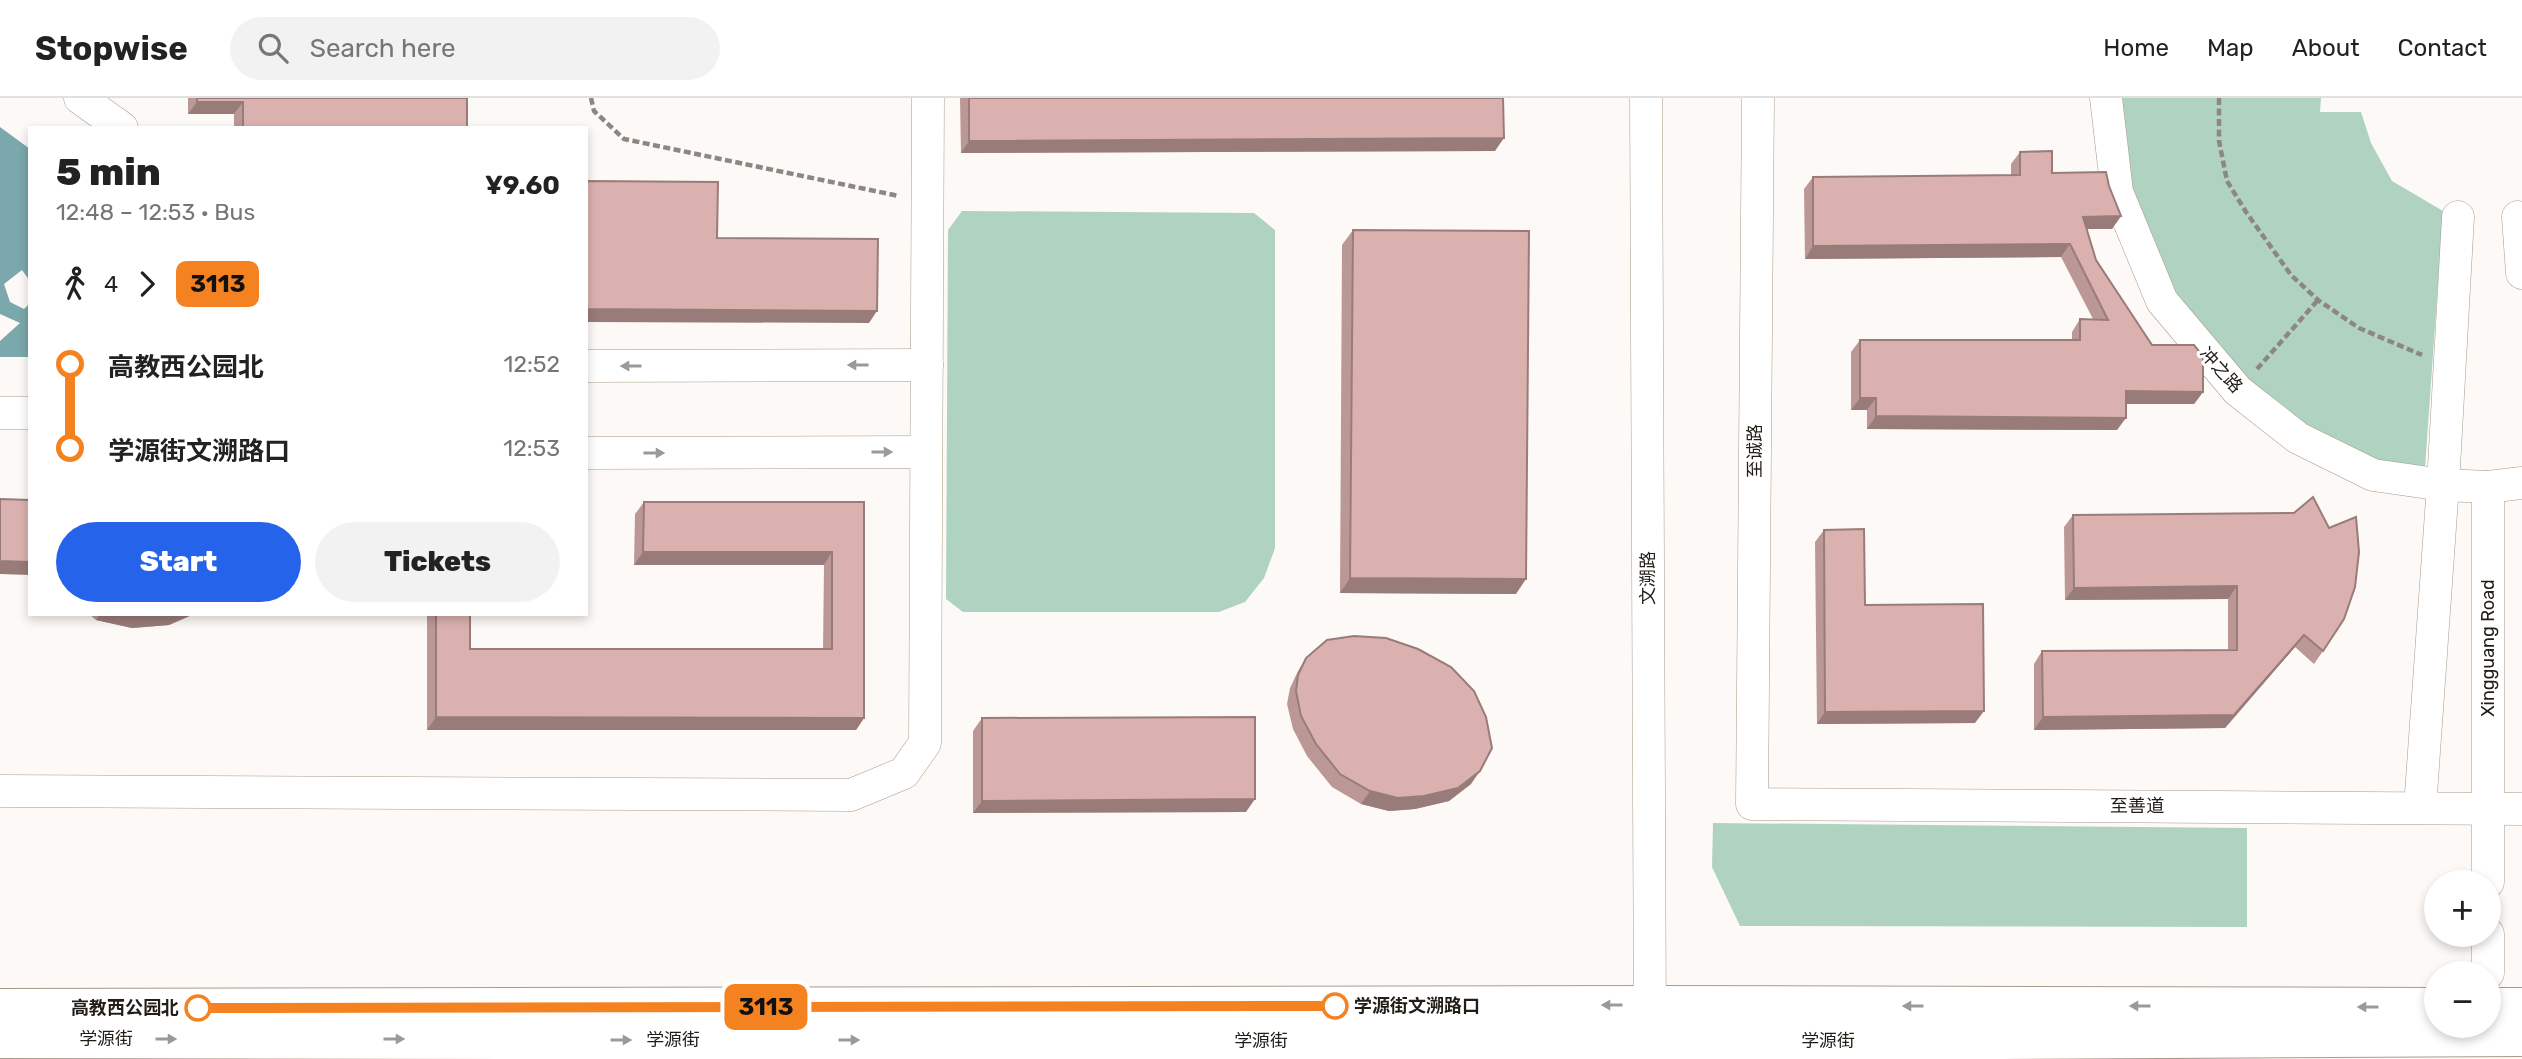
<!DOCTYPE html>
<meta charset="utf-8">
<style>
:root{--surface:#fff;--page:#f2f2f2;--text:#222;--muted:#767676;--line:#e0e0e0;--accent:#2563eb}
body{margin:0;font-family:Rubik,"Noto Sans SC",sans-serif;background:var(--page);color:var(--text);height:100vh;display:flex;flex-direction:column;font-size:26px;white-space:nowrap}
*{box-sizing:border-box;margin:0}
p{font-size:23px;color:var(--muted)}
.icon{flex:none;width:38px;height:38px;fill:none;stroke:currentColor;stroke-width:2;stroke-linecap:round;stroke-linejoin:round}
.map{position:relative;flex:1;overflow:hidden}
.sheet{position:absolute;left:28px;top:28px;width:560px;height:490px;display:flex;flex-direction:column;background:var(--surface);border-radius:0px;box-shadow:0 4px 10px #0003}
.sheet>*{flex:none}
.badge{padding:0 14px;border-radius:10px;font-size:24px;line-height:46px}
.tools{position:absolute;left:2424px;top:772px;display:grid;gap:14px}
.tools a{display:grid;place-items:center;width:77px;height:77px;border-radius:50%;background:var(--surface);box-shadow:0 4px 10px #0003;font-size:35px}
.map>.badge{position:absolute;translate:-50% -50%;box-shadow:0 0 0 4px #fff}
.legs{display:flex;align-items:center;gap:10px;height:77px;padding:0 28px;font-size:23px}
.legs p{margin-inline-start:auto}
.head{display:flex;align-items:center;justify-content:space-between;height:119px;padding:0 28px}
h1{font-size:38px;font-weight:800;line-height:52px}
.action{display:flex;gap:14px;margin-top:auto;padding:14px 28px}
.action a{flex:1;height:80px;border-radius:42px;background:var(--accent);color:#fff;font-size:28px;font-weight:800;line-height:80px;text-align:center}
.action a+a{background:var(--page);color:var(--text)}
ul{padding:0 28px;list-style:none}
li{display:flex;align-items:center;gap:24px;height:84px;font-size:26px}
li i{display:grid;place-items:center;width:10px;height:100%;margin:0 9px;background:currentColor}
li i::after{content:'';width:18px;height:18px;margin:-9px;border:5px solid;border-radius:50%;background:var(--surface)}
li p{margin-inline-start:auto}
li:first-child i{background:linear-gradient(#0000 50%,currentColor 0)}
li:last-child i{background:linear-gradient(currentColor 50%,#0000 0)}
header{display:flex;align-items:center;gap:42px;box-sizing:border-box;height:98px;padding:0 35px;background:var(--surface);border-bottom:2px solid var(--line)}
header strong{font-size:33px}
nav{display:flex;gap:38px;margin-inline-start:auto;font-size:24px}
.search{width:490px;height:63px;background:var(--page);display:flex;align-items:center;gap:18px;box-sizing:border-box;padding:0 24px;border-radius:38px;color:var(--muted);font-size:26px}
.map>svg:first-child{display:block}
</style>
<header>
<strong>Stopwise</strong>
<div class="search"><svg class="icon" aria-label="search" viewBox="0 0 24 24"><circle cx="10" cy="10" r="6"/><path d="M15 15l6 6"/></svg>Search here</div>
<nav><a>Home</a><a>Map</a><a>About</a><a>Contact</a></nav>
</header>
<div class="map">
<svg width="2522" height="961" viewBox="0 0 2522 961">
<rect width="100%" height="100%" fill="#fdf9f6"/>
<!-- green -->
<g fill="#afd3c0">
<path d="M2106,0h215l-1,14h41l10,31 21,38 51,30 -19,272 -126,-45 -136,-137z"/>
<path d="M962,113l292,2 21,17v318l-11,30 -19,24 -26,10h-256l-17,-13 2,-369z"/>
<path d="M1713,725l534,5v99l-507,-1 -28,-59z"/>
</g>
<!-- water -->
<path fill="#7ba8ac" d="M0,29l30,22v132l-8,-11 -18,14 6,18 14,7 6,-6v54h-30v-16l20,-18 -20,-9z"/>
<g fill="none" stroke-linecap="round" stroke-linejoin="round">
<defs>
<g id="minor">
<path d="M80,0l42,30"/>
<path d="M1646,0l4,930"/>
<path d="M1758,0l-6,706 770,5"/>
<path d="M2106,0l11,94 45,109 76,90 60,47 75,37 70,10 45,2 34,-4"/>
<path d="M2518,119l4,56"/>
<path d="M586,268l341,-1"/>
<path d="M0,315h30"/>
<path d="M586,355l340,-1"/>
<path d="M0,693l851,4 53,-22 21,-30 3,-645"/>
<path d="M2420,710l23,-323 15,-268"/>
<path d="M2488,784v-395"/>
<path d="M2488,836v39"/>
</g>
<g id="major">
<path d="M2488,909h34"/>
<path d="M0,910l1650,-3 786,2"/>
<path d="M0,941l1650,3 872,-5"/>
</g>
</defs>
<!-- minor casing -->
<use href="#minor" stroke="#aa9a8a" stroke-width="33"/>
<!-- major casing -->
<use href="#major" stroke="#aa9a8a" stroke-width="40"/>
<!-- path -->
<g stroke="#8d8783" stroke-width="4.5" stroke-dasharray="7 3.5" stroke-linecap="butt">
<path d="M591,0l3,13 30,28 275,57"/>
<path d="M2219,0v43l8,40 19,31 45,63 27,25 41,28 63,27"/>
<path d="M2257,271l61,-69"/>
</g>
<!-- minor -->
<use href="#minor" stroke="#fff" stroke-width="32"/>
<!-- major -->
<use href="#major" stroke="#fff" stroke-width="38"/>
</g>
<!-- wall -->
<g fill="#bb9896">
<path d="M188,0h279v30h-233v-14h-46z"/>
<path d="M960,0h543l-8,53 -534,2z"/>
<path d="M2020,54l32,21 57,13 12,30 -9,13h-25l9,31 56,85 51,47 -9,12h-68l-9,26 -250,-1v-19h-16v-58l9,-12h212v-8l8,-13h13l-32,-62 -256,2 -1,-70 9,-12 198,-2v-11z"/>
<path d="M1353,132l163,364 -176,-1 2,-348z"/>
<path d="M644,404h220v216l-8,12h-429v-116h43v35h353l1,-84h-190l1,-51z"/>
<path d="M2294,415l29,138 -9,13 -19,-17 -70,81 -191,2v-66l8,-13 186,-1v-51l-163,1 -1,-73 9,-12z"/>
<path d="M1824,432l41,75 110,118 -158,1 -2,-182z"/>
<path d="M89,516h105l-25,11 -37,3 -36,-8z"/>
<path d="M1306,560l165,126 -22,17 -34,8 -26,2 -28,-7 -29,-17 -25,-31 -14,-27 -6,-25 3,-16 8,-17z"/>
<path d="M982,620l264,94 -273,1v-82z"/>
</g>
<!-- shaded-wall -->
<g fill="#997c7a">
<path d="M197,4h46l-9,12h-46z"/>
<path d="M1504,40l-9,13 -534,2 8,-12z"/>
<path d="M2121,118l-9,13h-38l9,-12z"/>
<path d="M2070,146l-9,13 -256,2 8,-13z"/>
<path d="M586,211l291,2 -8,12 -283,-1z"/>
<path d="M2126,293l77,1 -9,12h-77z"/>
<path d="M1860,300h16l-9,12h-16z"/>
<path d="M1876,318l250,2 -9,12 -250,-1z"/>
<path d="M643,454h189l-8,13h-190z"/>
<path d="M0,463l30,1v13l-30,-1z"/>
<path d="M1350,480l176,1 -10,15 -176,-1z"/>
<path d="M2237,488l-9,13 -163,1 9,-12z"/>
<path d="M100,516h94l-25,11 -37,3 -36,-8z"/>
<path d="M2304,537l-9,12 -70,81 -191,2 9,-13z"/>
<path d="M1984,613l-9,12 -158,1 8,-12z"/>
<path d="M436,619l428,1 -8,12h-429z"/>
<path d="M1480,673l-9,13 -22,17 -34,8 -26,2 -28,-7 9,-13z"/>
<path d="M1255,701l-9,13 -273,1 9,-12z"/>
</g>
<!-- building -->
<g fill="#dab1ae" stroke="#997c7a" stroke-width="2">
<path d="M197,0h270v30h-224v-26h-46z"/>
<path d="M969,0h534l1,40 -535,3z"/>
<path d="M2052,53v22l54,-1 3,14 12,30 -38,1 13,43 56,85h42l9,11v36l-77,-1v27l-250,-2v-18h-16v-58h220v-21l28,1 -38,-76 -257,2v-69l207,-2v-23z"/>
<path d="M586,83l132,1 -1,56 161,1 -1,72 -291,-2z"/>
<path d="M1353,132l176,1 -3,348 -176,-1z"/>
<path d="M2313,399l16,31 27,-11 3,35 -4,35 -11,32 -21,32 -19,-16 -70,80 -191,2 -1,-66 195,-1v-64l-163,2 -1,-73 221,-2z"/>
<path d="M0,401l30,1v62l-30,-1z"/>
<path d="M644,404h220v216l-428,-1v-103h34v35h362v-97h-189z"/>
<path d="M1864,431l1,76 118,-1 1,107 -159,1 -1,-182z"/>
<path d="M134,516h23l-17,2z"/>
<path d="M1354,538l32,2 32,11 33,18 23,24 12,26 6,31 -12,23 -22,17 -34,8 -26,2 -28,-7 -30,-17 -24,-30 -15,-28 -5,-25 2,-16 8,-17 21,-18z"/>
<path d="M1255,619v82l-273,2v-83z"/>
</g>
<!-- one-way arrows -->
<defs><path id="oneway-solid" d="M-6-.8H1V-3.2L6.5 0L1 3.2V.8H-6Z" transform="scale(1.75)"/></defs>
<g fill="#9c9997">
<use href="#oneway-solid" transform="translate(858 267) rotate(180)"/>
<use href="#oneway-solid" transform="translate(631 268) rotate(180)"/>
<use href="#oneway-solid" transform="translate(882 354)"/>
<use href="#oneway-solid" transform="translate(654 355)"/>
<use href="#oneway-solid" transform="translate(1612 907) rotate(180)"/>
<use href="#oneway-solid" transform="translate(1913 908) rotate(-180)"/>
<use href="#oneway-solid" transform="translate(2140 908) rotate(-180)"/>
<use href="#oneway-solid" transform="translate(2368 909) rotate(-180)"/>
<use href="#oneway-solid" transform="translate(166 941)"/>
<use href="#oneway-solid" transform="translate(394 941)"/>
<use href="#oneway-solid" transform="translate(621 942)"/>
<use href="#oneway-solid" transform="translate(849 942)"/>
</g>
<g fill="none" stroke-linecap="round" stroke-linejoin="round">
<defs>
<path id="line-1" d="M198,910l1137,-2"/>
</defs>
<!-- line-1 casing -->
<use href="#line-1" stroke="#fff" stroke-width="16"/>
<!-- line-1 -->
<use href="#line-1" stroke="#f58220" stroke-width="10"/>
</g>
<!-- markers -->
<g fill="#fff" stroke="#f58220" stroke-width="3.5">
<circle cx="1335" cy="908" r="12"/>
<circle cx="198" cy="910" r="12"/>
</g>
<g text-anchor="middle" stroke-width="6" stroke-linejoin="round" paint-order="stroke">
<!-- street labels -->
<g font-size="18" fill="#231d17" stroke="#fff">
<text transform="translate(2221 272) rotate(48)" y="6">冲之路</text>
<text transform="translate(1755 353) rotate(-90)" y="6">至诚路</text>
<text transform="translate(1648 480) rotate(-90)" y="6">文溯路</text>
<text transform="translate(2488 550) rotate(-90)" y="6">Xingguang Road</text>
<text x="2137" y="714">至善道</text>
<text x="106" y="947">学源街</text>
<text x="673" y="948">学源街</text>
<text x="1261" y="949">学源街</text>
<text x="1828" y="949">学源街</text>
</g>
<!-- stop labels -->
<g font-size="18" font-weight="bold" fill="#231d17" stroke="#fff" text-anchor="start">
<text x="1354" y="914">学源街文溯路口</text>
<text x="179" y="916" text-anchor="end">高教西公园北</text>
</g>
</g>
</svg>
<div class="tools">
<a>+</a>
<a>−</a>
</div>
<b class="badge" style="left:766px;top:909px;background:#f58220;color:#111">3113</b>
<section class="sheet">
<div class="head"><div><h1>5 min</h1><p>12:48 – 12:53 · Bus</p></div><b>¥9.60</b></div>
<div class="legs"><svg class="icon" aria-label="walk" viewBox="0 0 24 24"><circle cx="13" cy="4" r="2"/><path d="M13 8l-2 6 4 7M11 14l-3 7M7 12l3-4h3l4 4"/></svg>4<svg class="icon" aria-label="forward" viewBox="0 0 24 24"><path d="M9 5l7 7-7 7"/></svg><b class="badge" style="background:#f58220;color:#111">3113</b></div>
<ul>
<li><i style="color:#f58220"></i><b>高教西公园北</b><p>12:52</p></li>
<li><i style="color:#f58220"></i><b>学源街文溯路口</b><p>12:53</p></li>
</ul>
<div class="action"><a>Start</a><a>Tickets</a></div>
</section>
</div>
